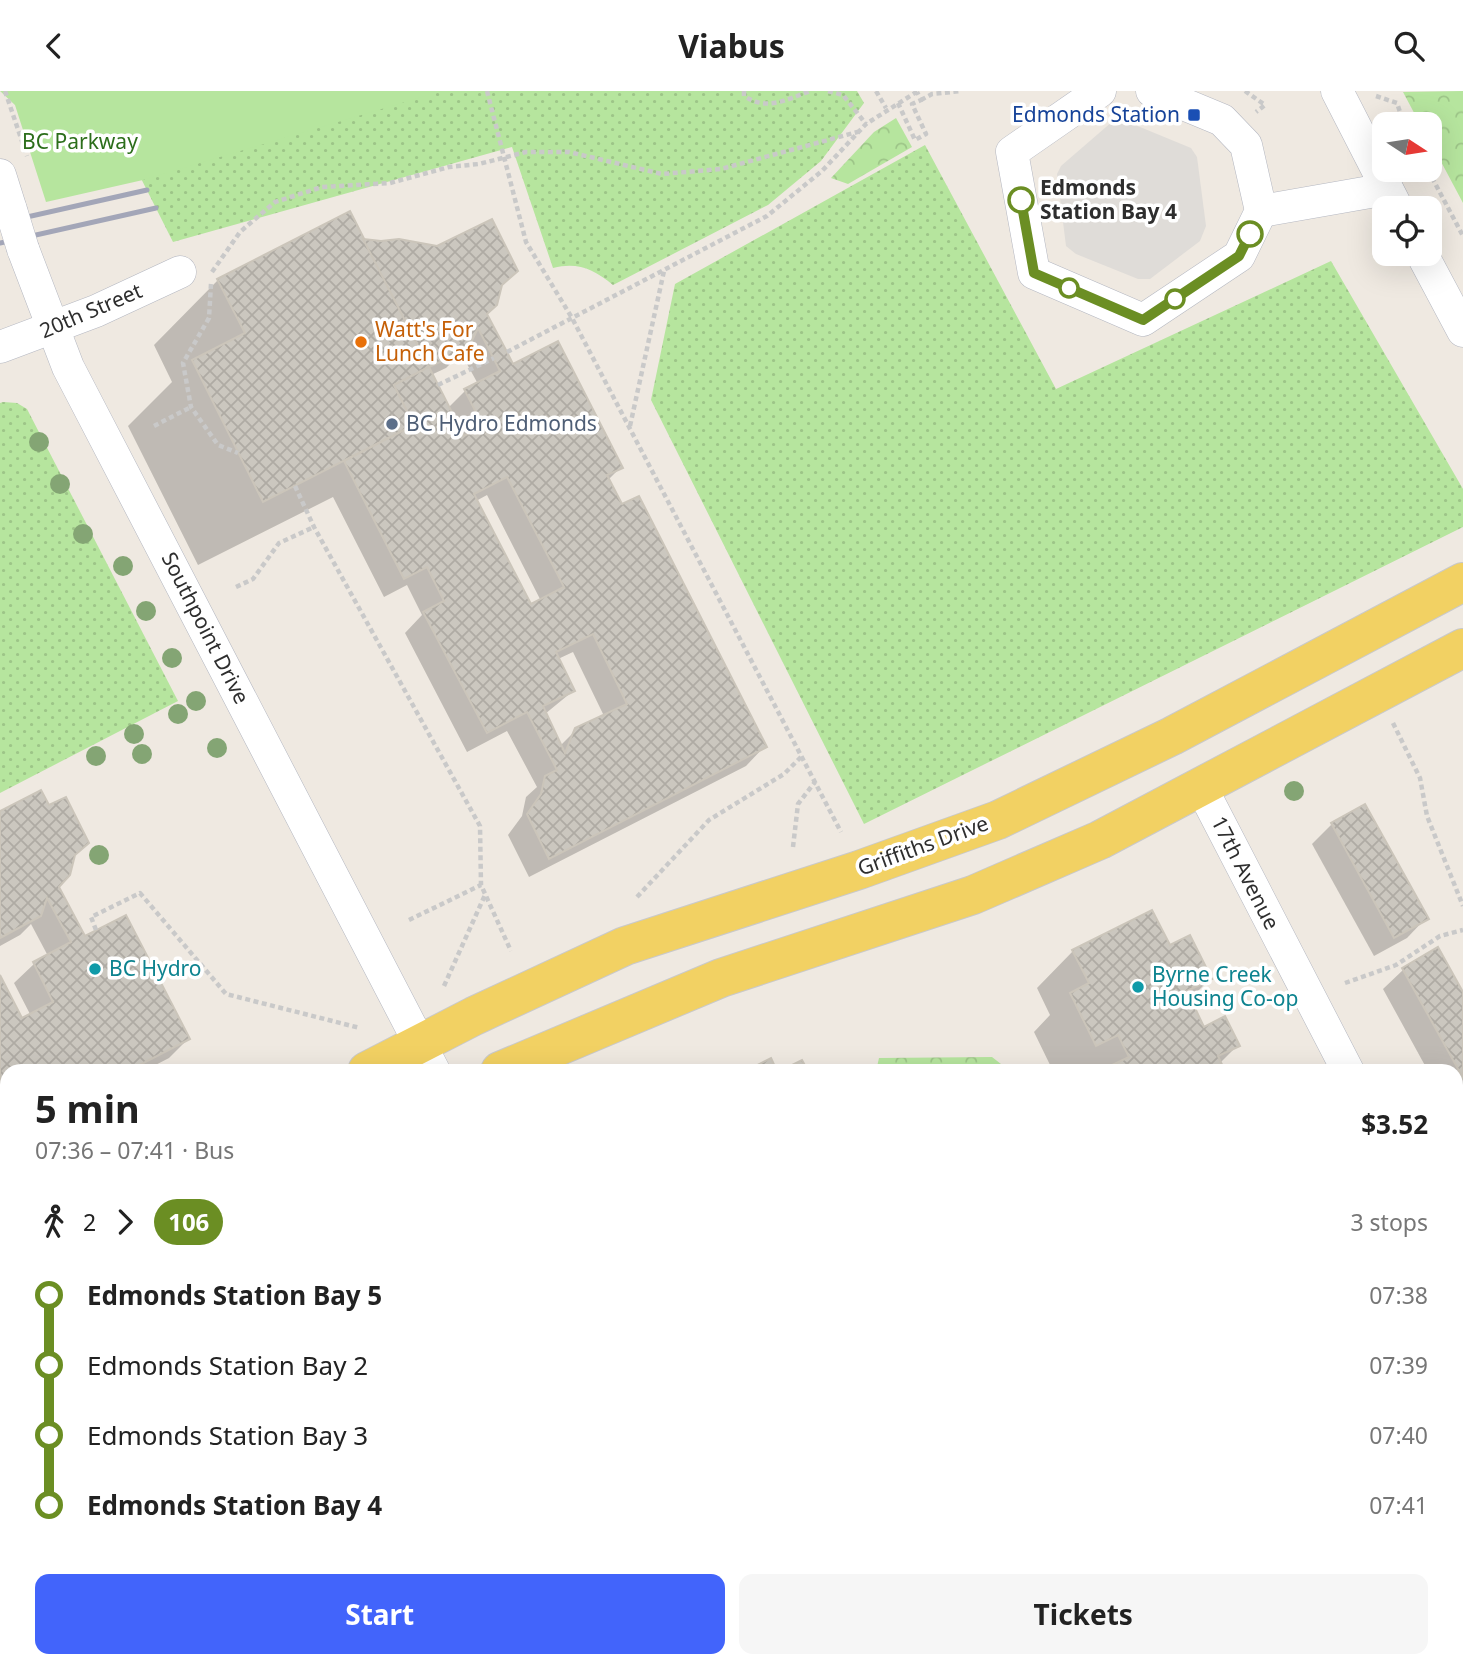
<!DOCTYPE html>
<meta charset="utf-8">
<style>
:root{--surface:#fff;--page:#f6f6f6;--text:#222;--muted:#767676;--accent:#4264fb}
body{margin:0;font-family:"Noto Sans",sans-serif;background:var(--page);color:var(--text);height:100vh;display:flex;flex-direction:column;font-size:26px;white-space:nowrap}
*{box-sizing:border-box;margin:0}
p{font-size:23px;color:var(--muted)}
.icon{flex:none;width:38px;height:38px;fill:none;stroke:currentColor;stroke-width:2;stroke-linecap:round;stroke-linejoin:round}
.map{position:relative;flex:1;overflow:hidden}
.sheet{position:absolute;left:0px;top:973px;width:1463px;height:604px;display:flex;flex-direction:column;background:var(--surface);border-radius:21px 21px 0 0;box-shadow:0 7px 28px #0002}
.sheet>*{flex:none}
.badge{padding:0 14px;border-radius:23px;font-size:24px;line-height:46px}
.needle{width:46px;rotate:102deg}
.buttons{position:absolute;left:1372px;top:21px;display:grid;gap:14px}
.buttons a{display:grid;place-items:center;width:70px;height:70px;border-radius:14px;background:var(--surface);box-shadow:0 7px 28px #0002;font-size:35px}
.map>.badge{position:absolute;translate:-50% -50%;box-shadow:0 0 0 4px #fff}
.legs{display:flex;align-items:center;gap:10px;height:77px;padding:0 35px;font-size:23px}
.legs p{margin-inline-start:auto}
.overview{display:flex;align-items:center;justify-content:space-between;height:119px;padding:0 35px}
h1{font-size:38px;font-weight:700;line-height:52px}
.action{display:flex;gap:14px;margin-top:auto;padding:14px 35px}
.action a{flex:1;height:80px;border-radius:14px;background:var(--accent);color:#fff;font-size:28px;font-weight:700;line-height:80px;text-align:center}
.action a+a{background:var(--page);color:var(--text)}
ul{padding:0 35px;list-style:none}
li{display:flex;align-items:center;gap:24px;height:70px;font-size:26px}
li i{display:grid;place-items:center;width:10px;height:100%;margin:0 9px;background:currentColor}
li i::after{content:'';width:18px;height:18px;margin:-9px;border:5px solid;border-radius:50%;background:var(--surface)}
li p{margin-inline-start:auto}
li:first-child i{background:linear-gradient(#0000 50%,currentColor 0)}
li:last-child i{background:linear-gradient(currentColor 50%,#0000 0)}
header{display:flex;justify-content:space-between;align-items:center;height:91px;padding:0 35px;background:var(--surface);font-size:32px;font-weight:700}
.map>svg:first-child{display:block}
</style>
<header><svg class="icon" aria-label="back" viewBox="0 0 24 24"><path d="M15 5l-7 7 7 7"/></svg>Viabus<svg class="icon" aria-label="search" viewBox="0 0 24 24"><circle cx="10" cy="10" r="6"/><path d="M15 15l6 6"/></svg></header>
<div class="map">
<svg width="1463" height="1576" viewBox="0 0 1463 1576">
<defs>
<pattern id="grass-dots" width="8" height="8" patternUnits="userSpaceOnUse" patternTransform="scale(1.75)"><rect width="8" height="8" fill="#b6e59e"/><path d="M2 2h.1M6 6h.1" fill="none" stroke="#9dc588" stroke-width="1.8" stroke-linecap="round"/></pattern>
<pattern id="forest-crowns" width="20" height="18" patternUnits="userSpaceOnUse" patternTransform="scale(1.75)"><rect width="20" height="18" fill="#b6e59e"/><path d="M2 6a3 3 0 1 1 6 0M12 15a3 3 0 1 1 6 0" fill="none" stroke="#9dc588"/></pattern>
<pattern id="building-cross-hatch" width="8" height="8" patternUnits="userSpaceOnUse" patternTransform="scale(1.75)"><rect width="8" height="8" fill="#cbc7bf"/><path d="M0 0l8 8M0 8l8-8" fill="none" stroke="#afaba4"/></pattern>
</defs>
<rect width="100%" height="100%" fill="#efe9e1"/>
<!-- education -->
<path fill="#f0e6d1" d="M7,1266v304h702l4,6h-713v-305z"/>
<!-- grass -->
<g fill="url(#grass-dots)">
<path d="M97,0h760l7,12 -43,58 -53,44 -155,80c-20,-16 -35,-23 -60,-17l-41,-121 -339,95z"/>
<path d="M925,54l131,244 275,-128 132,228v38l-599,297 -213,-424 24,-116z"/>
<path d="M3,311l14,1 10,6 151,292 -178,92v-390z"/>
</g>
<!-- forest -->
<g fill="url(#forest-crowns)">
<path d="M1463,0v112l-33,-62v-17h-10l-17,-32z"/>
<path d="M896,27l16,29 -64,37 -17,-6 43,-46z"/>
<path d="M992,966l18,14h-134l3,-13z"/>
</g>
<!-- park -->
<path fill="#b6e59e" d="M0,0h442l-299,89 -97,22 -31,-97z"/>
<!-- pitch -->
<path fill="#c9ec9a" d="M284,1570h373l3,6h-387z"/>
<!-- plaza -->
<path fill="#dfdcd8" d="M1123,29l68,28 6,9 9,69 -6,15 -50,38h-12l-62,-25 -10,-8 -9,-72 4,-8 52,-45z"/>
<!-- shadow -->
<g fill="#0003" fill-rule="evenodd">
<path d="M363,149l137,47 -15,27 28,52 108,101 -13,13 14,27 143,239 -19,20 -217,111 -21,-42 14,-19 4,-19 11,-10 -30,-56 -40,21 -62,-119 17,-18 -15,-30 -23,12 -51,-100 -135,68 -70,-139 44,-44 -18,-37 64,-65zM461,262l17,31 -13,7 -17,17 -17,-33 15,-7zM487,404l54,106 -11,6 -54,-106zM573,561l31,64 -28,14 -16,16 -15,-32 28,-23 -15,-32z"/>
<path d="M0,722l72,44 -15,30 27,52 104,100 -19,19 -25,13h-137v71l-7,3v-166l22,42 9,-5 -17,-33 20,-19 14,-8 -17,-32 -11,11 -20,11z"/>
<path d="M1332,733l94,94 -19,20 -33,18 -62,-112z"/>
<path d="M1169,856l41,32 -21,21 14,29 35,16 -19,19 4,7h-170l-19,-39 16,-17 -13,-27 36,-37z"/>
<path d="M1438,859l25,45v90l-7,4v-18h-28l-45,-82 20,-19z"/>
<path d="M7,1330v95l-7,-14v-78z"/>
<path d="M1463,1353v108l-7,3v-107z"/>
<path d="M787,1570h97l-9,6h-84z"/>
<path d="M912,1570l48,2 103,-1 -5,5h-143z"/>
<path d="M1110,1570h153l-8,6h-142z"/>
<path d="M1294,1570h29l-9,6h-17z"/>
</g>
<!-- building -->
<g fill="url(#building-cross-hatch)" stroke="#cbc5ba" stroke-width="2" fill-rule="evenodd">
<path d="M350,120l79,156 -35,18 20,40 -151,77 -71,-142 53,-27 -28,-54z"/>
<path d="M492,128l26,52 -16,14 -5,20 -10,9 20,38 6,12 45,-23 65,127 -16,7 15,29 17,-8 128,251 -218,112 -22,-45 14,-20 4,-18 12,-6 -30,-58 -40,21 -64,-121 21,-11 -17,-34 -23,12 -60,-118 70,-36 -20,-40 35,-18 -66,-128 18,2 18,-2 38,7zM478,237l22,43 -36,18 19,37 -19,10 -35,-69 39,-18zM507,386l57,110 -33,17 -57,-110zM593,543l34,70 -52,24 -10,25 -22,-47 32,-15 -19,-39z"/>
<path d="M41,699l8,15 17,-8 23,46 -14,12 -5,20 -11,12 26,49 41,-21 64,124 -62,32h-121v63l-7,3v-162l22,43 31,-16 -20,-40 38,-20 -24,-44 -6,18 -41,22v-127z"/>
<path d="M1365,713l64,115 -35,19 -63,-115z"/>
<path d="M1152,819l18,35 20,-10 22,44 -25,12 17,36 21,-11 15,30 -22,10 7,15h-117l-2,-3 23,-11 -11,-22 -22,11 -26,-53 19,-10 -17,-33z"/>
<path d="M1438,856l25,45v86l-61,-110z"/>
<path d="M771,967l6,13h-31z"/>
<path d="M802,969l6,11h-28z"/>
<path d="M7,1328v40l-7,-13v-24z"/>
<path d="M1463,1351v94l-7,4v-94z"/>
<path d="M819,1570h57l-9,6h-44z"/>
<path d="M939,1570h20l-4,1 2,5h-15z"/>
<path d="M984,1570h80l1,2 -7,4h-71z"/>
<path d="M1167,1570h56l-12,6h-41z"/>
</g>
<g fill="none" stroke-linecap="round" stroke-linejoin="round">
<defs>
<g id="minor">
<path d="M1100,0l-88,61 22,121 109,47 96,-64 22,-45 -15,-66 -24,-25 -70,-29"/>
<path d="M1337,0l60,117"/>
<path d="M0,84l11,35"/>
<path d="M1261,120l126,-22"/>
<path d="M23,158l45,118 366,704"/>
<path d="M1422,163l41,77"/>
<path d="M0,256l96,-36 84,-39"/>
<path d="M1201,696l147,284"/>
<path d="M1456,1189l7,13"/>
<path d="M1456,1554l7,-4"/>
<path d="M734,1570l4,6"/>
<path d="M349,1576l12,-6"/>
<path d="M1414,1576l12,-6"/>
</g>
<g id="major">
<path d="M367,980l107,-55 151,-70 234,-76 139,-50 174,-84 291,-154"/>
<path d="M500,980l221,-93 252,-83 127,-55 363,-192"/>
<path d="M0,1178l7,-4"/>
<path d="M0,1246l7,-4"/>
</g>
</defs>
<!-- minor casing -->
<use href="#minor" stroke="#b4b7c1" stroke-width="33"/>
<!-- major casing -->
<use href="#major" stroke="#c9c9c9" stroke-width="40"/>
<!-- path -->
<g stroke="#c9c9c9" stroke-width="4.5" stroke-dasharray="5 3.5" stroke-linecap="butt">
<path d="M5,0l22,65"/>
<path d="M487,0l39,151 46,76 269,514"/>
<path d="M744,0v5c23,15 42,4 66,-5"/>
<path d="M828,0l15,4 23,29"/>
<path d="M876,0l10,17"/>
<path d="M1245,0l20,14 -9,7"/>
<path d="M1376,5l21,7 7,21"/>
<path d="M921,9l11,-6 29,-3"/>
<path d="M898,12l17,37 11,-6 -14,-30 9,-4 -4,-8"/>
<path d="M1428,79l35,66"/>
<path d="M212,181l28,-40 35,-30 47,-15 68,-4 59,-16 30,-3 47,-12h43l93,22 59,-5 140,-38"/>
<path d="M211,193l-2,34 -26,45 8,44 27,38 20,8"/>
<path d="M507,261l260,-136 55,-45 44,-47 52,-33"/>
<path d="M438,294l56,-27"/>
<path d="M154,335l37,-19"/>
<path d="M630,335l34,-155"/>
<path d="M295,395l19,41 166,299 1,59 30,66"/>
<path d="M236,496l17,-8 26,-36 35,-16"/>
<path d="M1393,632l27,55 7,38 36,90"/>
<path d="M793,756l5,-43 17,-22"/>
<path d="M637,806l72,-77 75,-46 17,-17"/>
<path d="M409,829l72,-35"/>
<path d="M96,839l-5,-13 49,-24 86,101 134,34"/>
<path d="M1345,892l51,-18 44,-29 23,-6"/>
<path d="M444,895l41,-91"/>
<path d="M1456,1031l7,-4"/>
<path d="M1456,1334l7,-4"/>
<path d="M1117,1570l3,6"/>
</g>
<!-- minor -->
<use href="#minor" stroke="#fff" stroke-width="32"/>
<!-- major -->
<use href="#major" stroke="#f2d163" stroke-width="38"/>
<!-- rail -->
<g stroke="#a3a6b8" stroke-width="5">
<path d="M0,132l147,-33"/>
<path d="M0,152l156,-35"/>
</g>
<defs>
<path id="minor-bridge" d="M11,119l12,39"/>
</defs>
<!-- minor-bridge casing -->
<use href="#minor-bridge" stroke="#b4b7c1" stroke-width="33" stroke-linecap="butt"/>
<!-- minor-bridge -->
<use href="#minor-bridge" stroke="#fff" stroke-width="32"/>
</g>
<!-- trees -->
<g fill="#84a574">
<circle cx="39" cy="351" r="10"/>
<circle cx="60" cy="393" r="10"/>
<circle cx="83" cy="443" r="10"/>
<circle cx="123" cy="475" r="10"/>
<circle cx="146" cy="520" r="10"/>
<circle cx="172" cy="567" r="10"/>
<circle cx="196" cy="610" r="10"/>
<circle cx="178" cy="623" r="10"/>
<circle cx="134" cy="643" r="10"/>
<circle cx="217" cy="657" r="10"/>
<circle cx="142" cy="663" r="10"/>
<circle cx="96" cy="665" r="10"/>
<circle cx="1294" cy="700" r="10"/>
<circle cx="99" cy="764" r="10"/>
</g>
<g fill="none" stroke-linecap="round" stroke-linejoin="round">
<defs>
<path id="line-1" d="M1021,109l13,73 109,47 96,-64 11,-22"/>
</defs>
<!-- line-1 casing -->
<use href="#line-1" stroke="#fff" stroke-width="16"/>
<!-- line-1 -->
<use href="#line-1" stroke="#6b8e23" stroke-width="10"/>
</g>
<!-- markers -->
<rect fill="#1a4fb4" stroke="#fff" stroke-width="2.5" x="1187" y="17" width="14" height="14" rx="3.5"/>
<g fill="#fff" stroke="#6b8e23" stroke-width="3.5">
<circle cx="1021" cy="109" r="12"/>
<circle cx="1250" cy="143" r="12"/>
<circle cx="1069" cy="197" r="9"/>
<circle cx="1175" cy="208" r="9"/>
</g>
<circle fill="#e8710a" stroke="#fff" stroke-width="2.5" cx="361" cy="251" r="7"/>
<circle fill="#5c6f8a" stroke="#fff" stroke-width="2.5" cx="392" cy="333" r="7"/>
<g fill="#0f9aa8" stroke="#fff" stroke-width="2.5">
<circle cx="95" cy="878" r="7"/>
<circle cx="1138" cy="896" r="7"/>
</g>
<g text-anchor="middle" stroke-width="7" stroke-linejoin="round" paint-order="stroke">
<!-- transit labels -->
<g font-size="21" fill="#164399" stroke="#fff" text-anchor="end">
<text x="1180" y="31">Edmonds Station</text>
</g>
<!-- park labels -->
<g font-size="21" fill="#2c6e1b" stroke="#fff">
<text x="80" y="58">BC Parkway</text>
</g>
<!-- stop labels -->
<g font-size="21" font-weight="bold" fill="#2e2e2e" stroke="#fff" text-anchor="start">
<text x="1040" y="104">Edmonds<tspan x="1040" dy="24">Station Bay 4</tspan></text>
</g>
<!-- street labels -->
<g font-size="21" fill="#2e2e2e" stroke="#fff">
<text transform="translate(91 220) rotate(-23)" y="7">20th Street</text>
<text transform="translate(205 537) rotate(63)" y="7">Southpoint Drive</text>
<text transform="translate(923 755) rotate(-20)" y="7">Griffiths Drive</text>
<text transform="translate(1245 782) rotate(63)" y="7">17th Avenue</text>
</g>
<!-- food labels -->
<g font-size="21" fill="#c56008" stroke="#fff" text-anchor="start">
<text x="375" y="246">Watt's For<tspan x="375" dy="24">Lunch Cafe</tspan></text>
</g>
<!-- service labels -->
<g font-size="21" fill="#4e5e75" stroke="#fff" text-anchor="start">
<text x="406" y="340">BC Hydro Edmonds</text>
</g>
<!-- culture labels -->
<g font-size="21" fill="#0d838f" stroke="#fff" text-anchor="start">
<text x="109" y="885">BC Hydro</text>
<text x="1152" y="891">Byrne Creek<tspan x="1152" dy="24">Housing Co-op</tspan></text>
</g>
</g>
</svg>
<div class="buttons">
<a><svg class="needle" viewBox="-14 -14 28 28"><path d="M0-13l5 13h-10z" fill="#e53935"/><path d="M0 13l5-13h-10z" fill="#767676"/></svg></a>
<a><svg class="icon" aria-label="locate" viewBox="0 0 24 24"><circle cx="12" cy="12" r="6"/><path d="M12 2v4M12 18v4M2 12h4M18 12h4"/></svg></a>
</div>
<section class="sheet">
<div class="overview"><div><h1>5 min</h1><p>07:36 – 07:41 · Bus</p></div><b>$3.52</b></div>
<div class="legs"><svg class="icon" aria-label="walk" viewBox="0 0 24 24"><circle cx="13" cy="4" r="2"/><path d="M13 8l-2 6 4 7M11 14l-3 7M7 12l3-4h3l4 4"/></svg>2<svg class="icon" aria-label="forward" viewBox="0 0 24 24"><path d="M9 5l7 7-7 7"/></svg><b class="badge" style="background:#6b8e23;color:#fff">106</b><p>3 stops</p></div>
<ul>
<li><i style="color:#6b8e23"></i><b>Edmonds Station Bay 5</b><p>07:38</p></li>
<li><i style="color:#6b8e23"></i><span>Edmonds Station Bay 2</span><p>07:39</p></li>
<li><i style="color:#6b8e23"></i><span>Edmonds Station Bay 3</span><p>07:40</p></li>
<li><i style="color:#6b8e23"></i><b>Edmonds Station Bay 4</b><p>07:41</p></li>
</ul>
<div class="action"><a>Start</a><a>Tickets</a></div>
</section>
</div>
